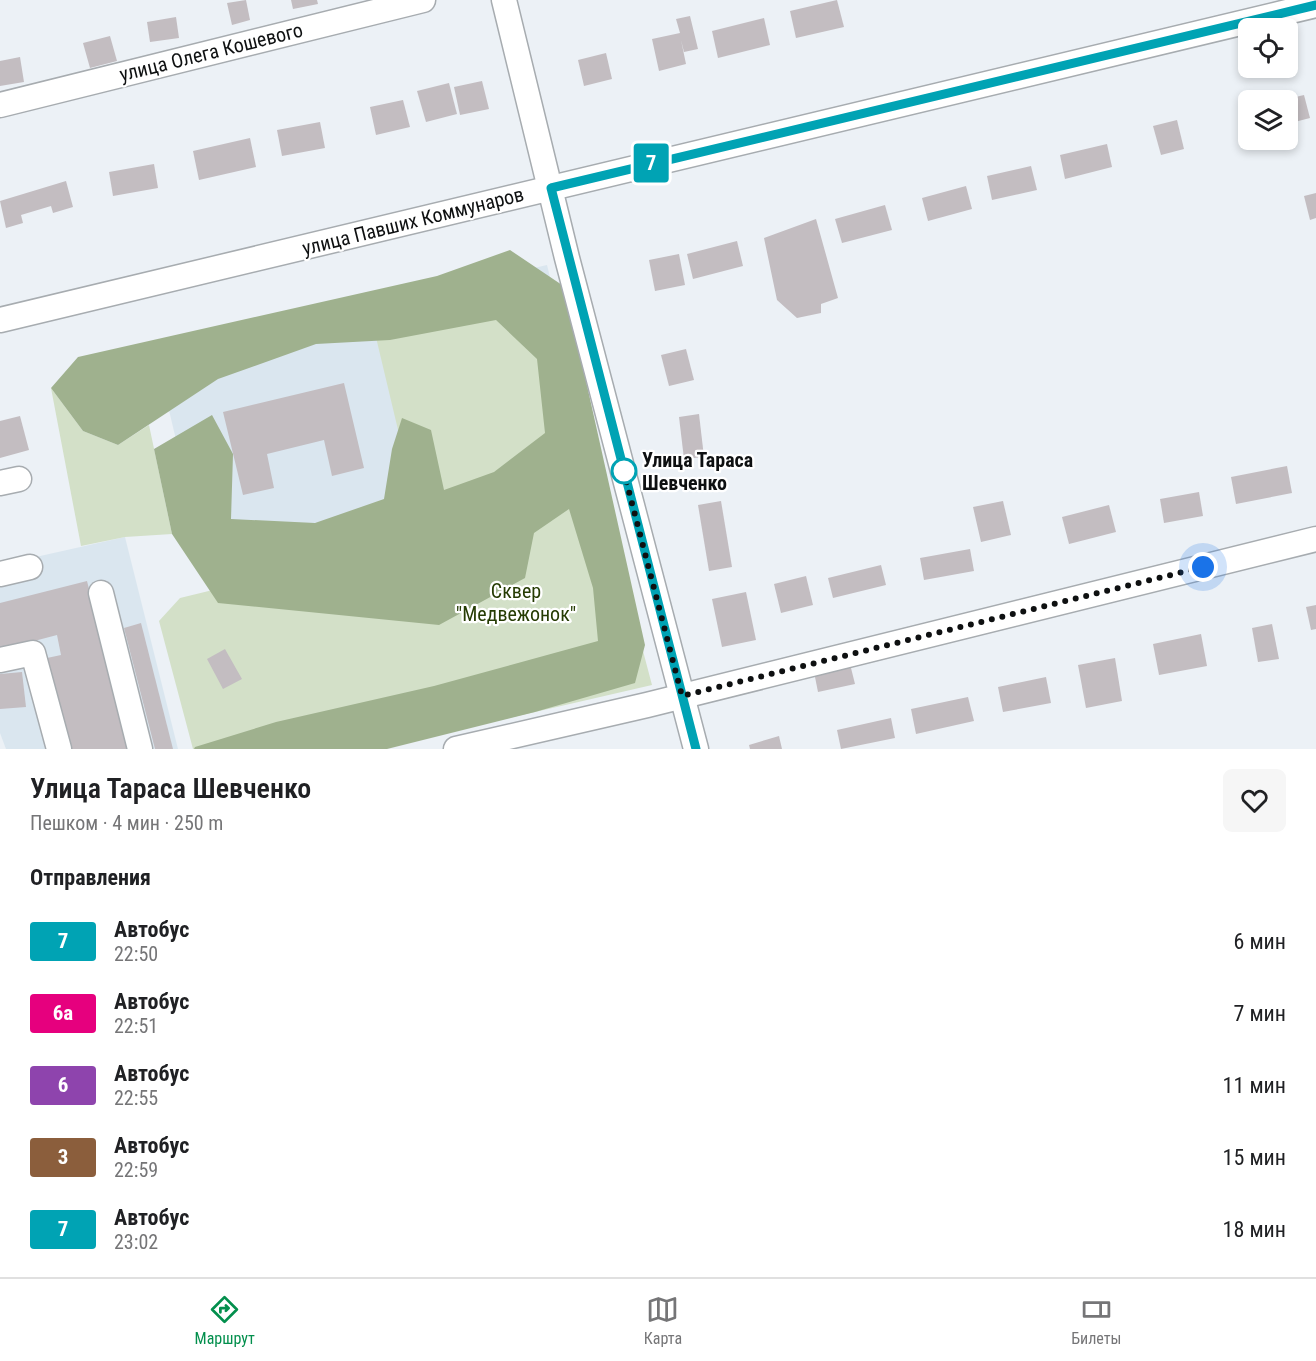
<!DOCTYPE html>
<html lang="ru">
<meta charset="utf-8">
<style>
:root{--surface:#fff;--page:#f6f6f6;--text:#202124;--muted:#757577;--line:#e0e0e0;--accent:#038f4d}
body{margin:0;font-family:"Roboto Condensed",sans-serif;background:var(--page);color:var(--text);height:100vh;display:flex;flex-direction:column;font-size:22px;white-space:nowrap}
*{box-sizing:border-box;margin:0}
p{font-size:20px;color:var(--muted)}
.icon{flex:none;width:33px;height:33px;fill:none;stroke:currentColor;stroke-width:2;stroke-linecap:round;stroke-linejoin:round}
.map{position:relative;height:749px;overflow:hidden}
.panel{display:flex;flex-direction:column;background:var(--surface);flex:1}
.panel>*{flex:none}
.badge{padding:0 12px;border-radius:4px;font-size:21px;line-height:39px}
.controls{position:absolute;left:1238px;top:18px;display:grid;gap:12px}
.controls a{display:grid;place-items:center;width:60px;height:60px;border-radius:9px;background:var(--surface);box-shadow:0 3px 9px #0003;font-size:30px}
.you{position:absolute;width:30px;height:30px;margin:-15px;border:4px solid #fff;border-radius:50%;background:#1a73e8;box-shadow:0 0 0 9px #1a73e833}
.map>.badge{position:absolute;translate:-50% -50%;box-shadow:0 0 0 3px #fff}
h2{padding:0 30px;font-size:22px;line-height:54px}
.round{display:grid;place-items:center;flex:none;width:63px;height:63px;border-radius:9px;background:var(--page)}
.summary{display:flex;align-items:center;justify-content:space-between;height:102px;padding:0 30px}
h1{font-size:28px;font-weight:600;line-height:45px}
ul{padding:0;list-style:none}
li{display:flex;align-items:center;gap:18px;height:72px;padding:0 30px}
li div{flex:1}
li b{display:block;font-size:22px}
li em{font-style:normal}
li .badge{min-width:66px;font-weight:700;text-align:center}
.menu{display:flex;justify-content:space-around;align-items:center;height:84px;border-top:2px solid var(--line);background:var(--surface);font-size:16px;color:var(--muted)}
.menu a{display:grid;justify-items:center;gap:3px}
.menu .on{color:var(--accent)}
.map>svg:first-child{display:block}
</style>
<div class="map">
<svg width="1316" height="749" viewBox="0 0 1316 749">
<rect width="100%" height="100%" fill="#ecf1f6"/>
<!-- built -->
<g fill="#dae6ef">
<path d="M547,265l55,224 -390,101 -56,-234z"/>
<path d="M125,537l53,212h-172l-6,-16v-168z"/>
</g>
<!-- green -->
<g fill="#d3e0c8">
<path d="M547,288l105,397 -278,64h-181l-34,-128 21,-23 244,-59 -50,-210z"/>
<path d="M51,388l32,43 35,14 31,-20 23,109 -47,3 -44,9z"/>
</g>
<!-- forest -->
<path fill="#9fb18e" d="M510,250l55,37 80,358 -10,38 -100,29 -148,37h-193l1,-2 81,-25 158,-36 164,-45 -5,-53 -24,-79 -35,24 -9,45 -86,47 -221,-22 -46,-69 -18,-85 58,-34 21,39 -2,65 84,4 69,-24 8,-50 10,-31 29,12 13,60 50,-18 51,-39 -8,-74 -41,-39 -106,20 -74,4 -98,35 -100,66 -35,-14 -32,-43 27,-31 359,-81z"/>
<!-- building -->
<g fill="#c3bdc1">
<path d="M246,0l4,20 -18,5 -5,-22z"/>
<path d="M291,0h26l1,4 -25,5z"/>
<path d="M837,0l7,27 -48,11 -6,-27z"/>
<path d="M690,16l8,33 -14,3 -3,-12 5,24 -27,7 -7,-32 28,-6 -4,-14z"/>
<path d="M176,17l3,21 -29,4 -3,-20z"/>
<path d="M764,18l6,27 -52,13 -6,-27z"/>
<path d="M110,36l7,25 -27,7 -7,-25z"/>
<path d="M606,53l6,26 -28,7 -6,-26z"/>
<path d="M20,57l4,25 -24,4v-25z"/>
<path d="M482,81l7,28 -29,6 -6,-28z"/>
<path d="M449,83l8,31 -31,8 -9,-31z"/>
<path d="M1304,95l6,23 -23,6v-25z"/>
<path d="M403,100l7,27 -34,8 -6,-28z"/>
<path d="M1177,120l7,29 -23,6 -8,-29z"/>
<path d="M320,122l5,26 -43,8 -5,-26z"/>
<path d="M250,138l6,29 -57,13 -6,-29z"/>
<path d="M1107,144l5,23 -47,12 -5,-24z"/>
<path d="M154,164l4,24 -45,8 -4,-24z"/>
<path d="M1031,166l6,24 -45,10 -5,-24z"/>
<path d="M66,181l7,26 -20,6 -2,-7 -30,9 2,8 -17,5 -6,-27z"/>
<path d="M966,186l6,23 -44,12 -6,-23z"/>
<path d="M1316,193v25l-6,2 -6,-24z"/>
<path d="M885,205l7,25 -50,13 -7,-24z"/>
<path d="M816,219l22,79 -17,6v9l-24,5 -20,-18 -13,-62z"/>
<path d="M737,241l6,25 -50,13 -6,-25z"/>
<path d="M679,254l6,31 -30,6 -6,-31z"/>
<path d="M686,349l8,31 -25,6 -8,-31z"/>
<path d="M344,383l20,85 -32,8 -8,-36 -57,14 7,34 -31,7 -20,-83z"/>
<path d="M699,414l5,43 -20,2 -5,-42z"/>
<path d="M20,416l9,34 -29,8v-37z"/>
<path d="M1287,466l5,27 -56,11 -5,-27z"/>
<path d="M1199,492l4,24 -39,7 -4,-24z"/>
<path d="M721,501l11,66 -23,4 -11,-66z"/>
<path d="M1003,501l8,34 -30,7 -8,-35z"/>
<path d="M1109,505l7,27 -47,12 -7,-27z"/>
<path d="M970,549l4,22 -50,9 -4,-22z"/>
<path d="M881,565l5,20 -53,13 -5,-20z"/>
<path d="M806,576l7,29 -32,8 -7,-29z"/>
<path d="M87,581l42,168h-58l-24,-91 14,-3 -4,-20 -57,15v-47z"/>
<path d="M746,592l10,48 -34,7 -10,-48z"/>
<path d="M1316,605v24l-5,1 -5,-23z"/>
<path d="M141,623l32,126h-18l-31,-121z"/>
<path d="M1272,624l7,35 -21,3 -6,-34z"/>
<path d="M1201,634l6,32 -48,9 -6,-31z"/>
<path d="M225,649l17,30 -19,10 -16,-30z"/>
<path d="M1115,658l7,43 -36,7 -8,-43z"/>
<path d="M850,664l5,20 -37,8 -4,-20z"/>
<path d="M22,672l4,35 -26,2v-35z"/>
<path d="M1046,677l5,26 -48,9 -5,-25z"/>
<path d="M968,697l6,24 -58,13 -5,-25z"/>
<path d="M891,718l4,20 -54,11 -4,-19z"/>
<path d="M779,736l3,13h-32l-1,-4z"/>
</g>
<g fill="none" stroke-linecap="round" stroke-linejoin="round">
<defs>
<g id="minor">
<path d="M504,0l63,258 129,491"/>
<path d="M0,105l423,-105"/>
<path d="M0,320l1316,-315"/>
<path d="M0,483l19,-4"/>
<path d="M0,574l30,-7"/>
<path d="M101,593l39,156"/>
<path d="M0,660l33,-7 26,96"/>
<path d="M456,749l191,-44 669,-166"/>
</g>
</defs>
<!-- minor casing -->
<use href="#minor" stroke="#a7acb0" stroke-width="27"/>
<!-- minor -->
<use href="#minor" stroke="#fff" stroke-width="24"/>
</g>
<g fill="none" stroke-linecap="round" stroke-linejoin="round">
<defs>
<path id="line" d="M696,749l-145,-561 765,-183"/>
</defs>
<!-- line casing -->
<use href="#line" stroke="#fff" stroke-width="14"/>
<!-- line -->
<use href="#line" stroke="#00a3b4" stroke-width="9"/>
<!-- walk -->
<path stroke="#0e1011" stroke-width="6" stroke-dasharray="0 10.8" d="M624,471l-3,-10 61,235 521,-129"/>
</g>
<!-- markers -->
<circle fill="#fff" stroke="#00a3b4" stroke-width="3" cx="624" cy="471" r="12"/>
<g text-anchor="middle" stroke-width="4.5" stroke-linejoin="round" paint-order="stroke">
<!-- street labels -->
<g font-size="20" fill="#0e1011" stroke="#fff">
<text transform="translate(211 52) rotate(-14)" y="7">улица Олега Кошевого</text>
<text transform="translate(413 221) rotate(-14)" y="7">улица Павших Коммунаров</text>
</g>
<!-- stop labels -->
<g font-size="20" font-weight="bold" fill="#0e1011" stroke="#fff" text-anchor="start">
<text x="642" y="467">Улица Тараса<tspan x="642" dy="23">Шевченко</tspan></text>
</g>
<!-- park labels -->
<g font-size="20" fill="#263c04" stroke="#fff">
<text x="516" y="598">Сквер<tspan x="516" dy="23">"Медвежонок"</tspan></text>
</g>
</g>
</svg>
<div class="controls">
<a><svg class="icon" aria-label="locate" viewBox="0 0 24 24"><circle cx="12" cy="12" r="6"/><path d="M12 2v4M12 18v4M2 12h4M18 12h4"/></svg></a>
<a><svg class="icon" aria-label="layers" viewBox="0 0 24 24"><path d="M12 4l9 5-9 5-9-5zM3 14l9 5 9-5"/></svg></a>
</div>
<div class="you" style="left:1203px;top:567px"></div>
<b class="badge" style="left:651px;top:163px;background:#00a3b4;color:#fff">7</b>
</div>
<section class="panel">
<div class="summary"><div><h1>Улица Тараса Шевченко</h1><p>Пешком · 4 мин · 250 m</p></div><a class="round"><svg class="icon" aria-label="heart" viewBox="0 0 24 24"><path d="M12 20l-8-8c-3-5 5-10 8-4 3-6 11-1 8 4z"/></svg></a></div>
<h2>Отправления</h2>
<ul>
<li><span class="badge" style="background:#00a3b4;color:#fff">7</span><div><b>Автобус</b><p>22:50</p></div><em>6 мин</em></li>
<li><span class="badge" style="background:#e6007e;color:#fff">6а</span><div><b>Автобус</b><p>22:51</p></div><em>7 мин</em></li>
<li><span class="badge" style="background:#8e44ad;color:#fff">6</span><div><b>Автобус</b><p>22:55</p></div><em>11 мин</em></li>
<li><span class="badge" style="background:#8b5e3c;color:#fff">3</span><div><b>Автобус</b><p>22:59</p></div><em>15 мин</em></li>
<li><span class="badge" style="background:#00a3b4;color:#fff">7</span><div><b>Автобус</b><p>23:02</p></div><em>18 мин</em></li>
</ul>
</section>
<nav class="menu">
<a class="on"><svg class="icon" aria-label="directions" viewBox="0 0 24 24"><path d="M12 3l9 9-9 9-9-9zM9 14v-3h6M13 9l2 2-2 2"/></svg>Маршрут</a>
<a><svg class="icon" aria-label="map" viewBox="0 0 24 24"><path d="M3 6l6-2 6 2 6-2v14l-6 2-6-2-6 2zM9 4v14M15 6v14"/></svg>Карта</a>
<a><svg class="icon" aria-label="tickets" viewBox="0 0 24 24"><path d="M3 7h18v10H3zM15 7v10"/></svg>Билеты</a>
</nav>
